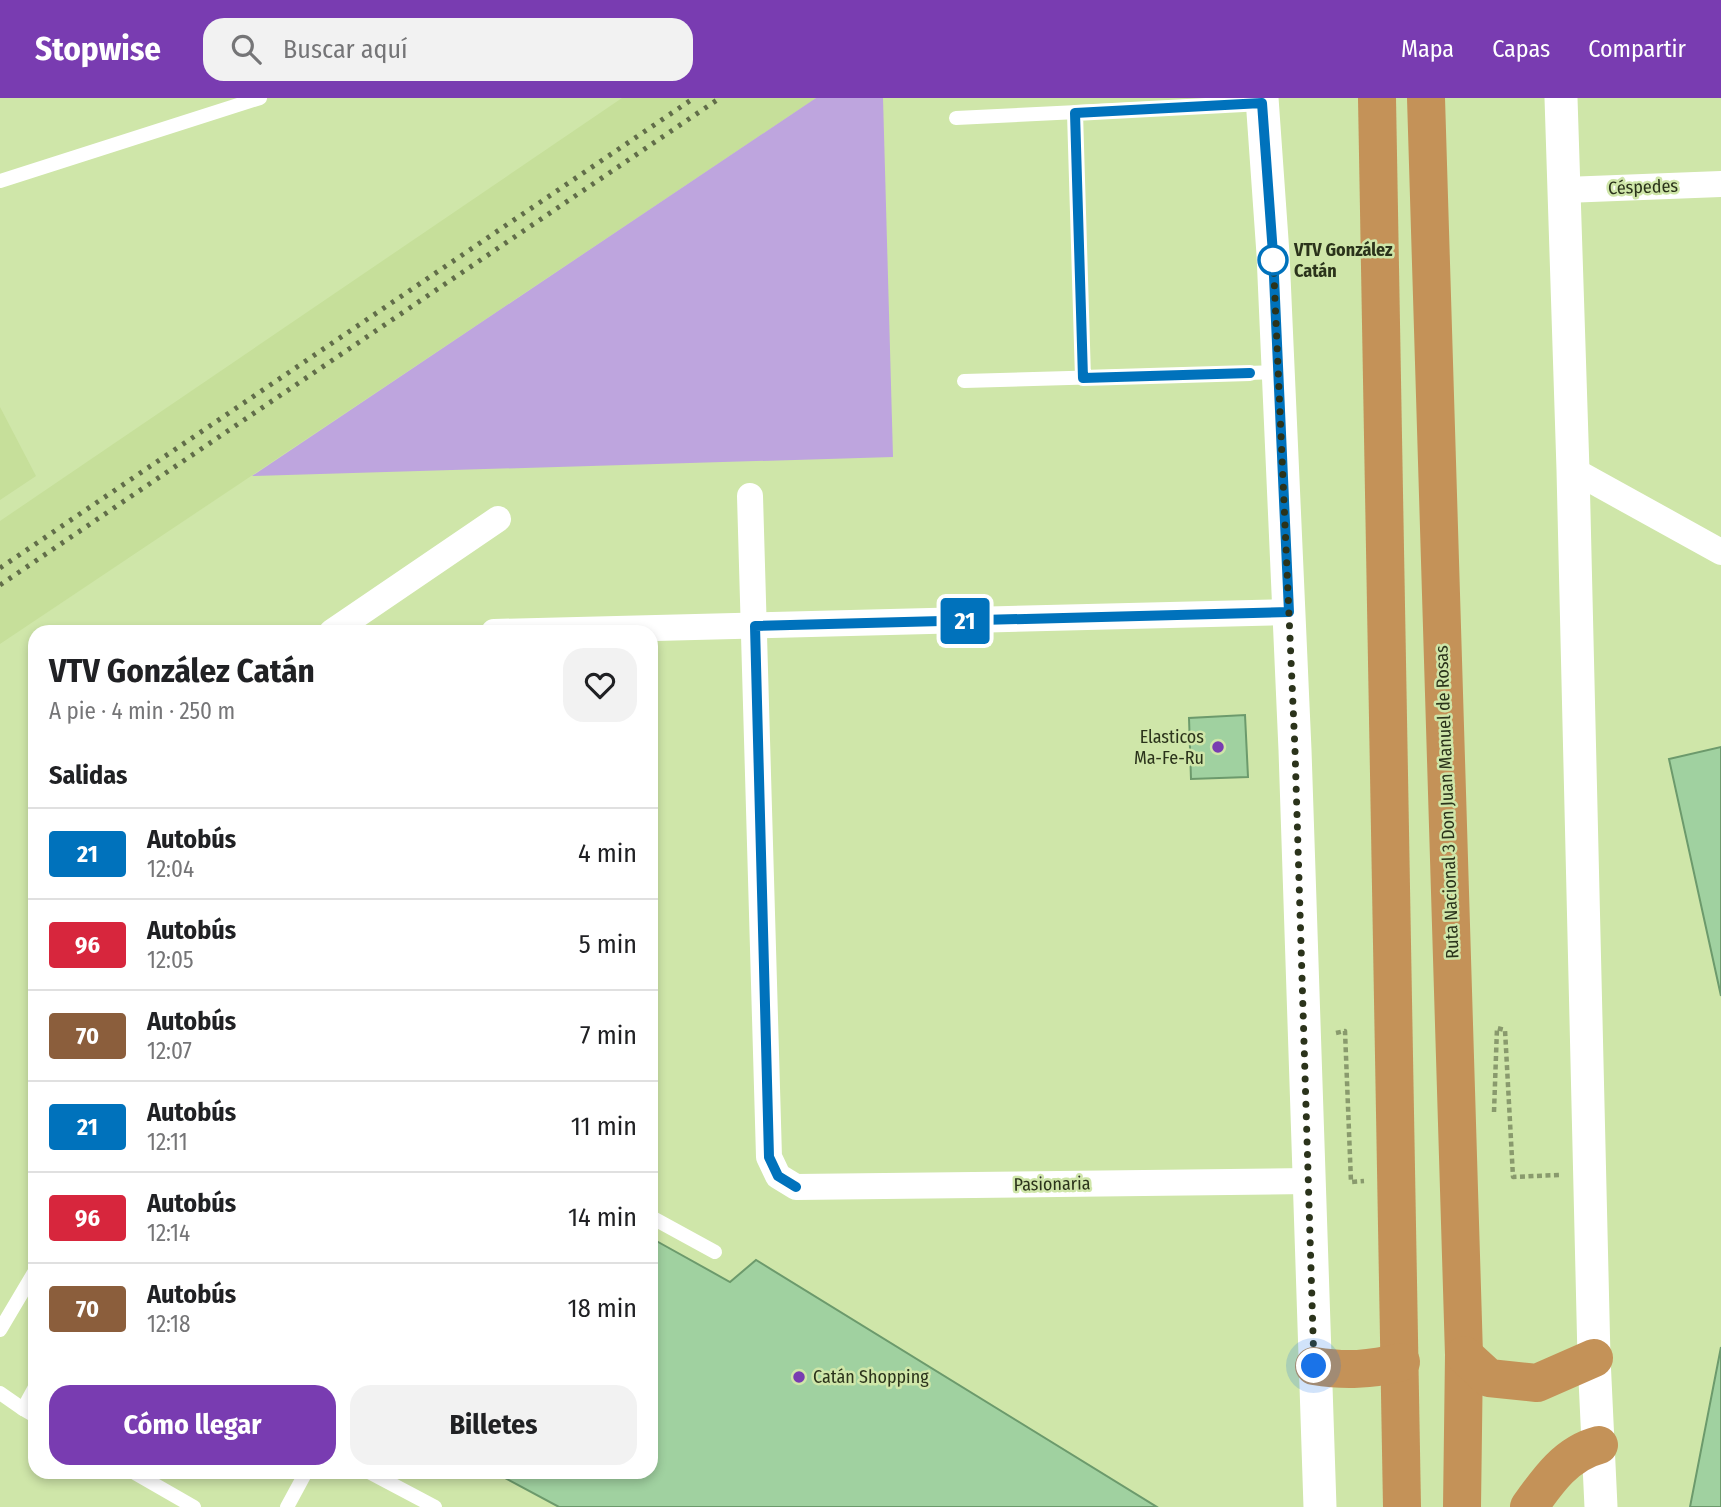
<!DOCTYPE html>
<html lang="es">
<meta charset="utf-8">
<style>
:root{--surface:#fff;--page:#f2f2f2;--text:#202124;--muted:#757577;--line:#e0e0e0;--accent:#793cb1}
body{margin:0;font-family:"Fira Sans Condensed",sans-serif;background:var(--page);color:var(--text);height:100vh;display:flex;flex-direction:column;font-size:26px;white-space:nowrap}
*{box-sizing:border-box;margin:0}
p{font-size:23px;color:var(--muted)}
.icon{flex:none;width:38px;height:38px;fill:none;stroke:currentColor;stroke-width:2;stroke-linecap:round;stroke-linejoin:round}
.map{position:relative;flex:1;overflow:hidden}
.panel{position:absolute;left:28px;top:527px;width:630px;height:854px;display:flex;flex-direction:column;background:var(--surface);border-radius:21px;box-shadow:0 4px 10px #0003}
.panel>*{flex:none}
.badge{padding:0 14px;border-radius:5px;font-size:24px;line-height:46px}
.you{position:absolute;width:35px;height:35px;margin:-18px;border:5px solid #fff;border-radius:50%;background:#1a73e8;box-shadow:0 0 0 10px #1a73e833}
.map>.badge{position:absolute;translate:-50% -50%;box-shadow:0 0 0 4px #fff}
h2{padding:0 21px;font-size:26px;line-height:63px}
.round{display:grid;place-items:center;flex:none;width:74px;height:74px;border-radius:21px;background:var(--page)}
.head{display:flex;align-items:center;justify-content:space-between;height:119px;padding:0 21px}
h1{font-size:33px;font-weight:700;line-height:52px}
.cta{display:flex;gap:14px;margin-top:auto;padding:14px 21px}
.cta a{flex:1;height:80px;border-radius:21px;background:var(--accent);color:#fff;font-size:28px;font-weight:700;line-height:80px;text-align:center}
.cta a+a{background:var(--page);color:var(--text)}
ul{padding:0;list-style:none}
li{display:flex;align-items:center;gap:21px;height:91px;padding:0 21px;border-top:2px solid var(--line)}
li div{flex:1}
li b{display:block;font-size:26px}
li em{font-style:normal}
li .badge{min-width:77px;font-weight:700;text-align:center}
header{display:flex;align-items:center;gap:42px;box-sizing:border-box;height:98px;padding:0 35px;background:var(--accent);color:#fff}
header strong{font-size:33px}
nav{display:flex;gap:38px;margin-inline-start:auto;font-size:24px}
.search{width:490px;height:63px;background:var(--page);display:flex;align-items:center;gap:18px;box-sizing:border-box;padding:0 24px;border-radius:21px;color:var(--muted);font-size:26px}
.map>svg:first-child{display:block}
</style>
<header>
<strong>Stopwise</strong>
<div class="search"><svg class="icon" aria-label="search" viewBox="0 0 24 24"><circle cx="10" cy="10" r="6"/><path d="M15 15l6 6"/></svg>Buscar aquí</div>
<nav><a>Mapa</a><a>Capas</a><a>Compartir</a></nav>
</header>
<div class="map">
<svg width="1721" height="1409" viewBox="0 0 1721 1409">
<rect width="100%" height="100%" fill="#cfe6a9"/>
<!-- built -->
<g fill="#c6df9a">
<path d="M622,0h194l-816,546v-123z"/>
<path d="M0,309l36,69 -36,24z"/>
</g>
<!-- green -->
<path fill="#bea5de" d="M816,0h67l10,359 -641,19z"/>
<!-- building -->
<g fill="#a0d1a0" stroke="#6c9a6c" stroke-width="2">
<path d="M1245,617l3,62 -57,2 -2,-61z"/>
<path d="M1721,649v249l-52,-237z"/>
<path d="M651,1140l79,44 26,-22 401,247h-598l-65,-35h157z"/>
<path d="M1721,1249v160h-31z"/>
</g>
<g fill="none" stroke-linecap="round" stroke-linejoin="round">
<!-- path -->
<g stroke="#899a6d" stroke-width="4.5" stroke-dasharray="5 3.5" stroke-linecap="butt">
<path d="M1336,935l9,-2 6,151 13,-1"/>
<path d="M1494,1014l3,-84 8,2 8,147 46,-2"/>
</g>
<!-- service -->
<g stroke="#fff" stroke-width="14">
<path d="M1075,15l8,265"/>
<path d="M956,20l306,-15"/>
<path d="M0,83l260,-83"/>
<path d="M964,283l314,-9"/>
<path d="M651,1119l64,35"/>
<path d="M0,1232l35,-59"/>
<path d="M35,1289l-12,22 12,7"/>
<path d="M0,1295l23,16"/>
<path d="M133,1374l61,35"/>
<path d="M369,1374l66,35"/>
<path d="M287,1409l19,-35"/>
</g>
<!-- minor -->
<g stroke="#fff" stroke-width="26">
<path d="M1565,92l156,-6"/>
<path d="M1573,372l148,82"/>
<path d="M750,398l19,661 9,19 18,11 512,-6"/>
<path d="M332,534l166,-113"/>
<path d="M494,534l795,-20"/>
</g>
<!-- tertiary -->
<g stroke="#fff" stroke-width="33">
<path d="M1262,0l11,156 22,496 25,757"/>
<path d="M1561,0l12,372 21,888 7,149"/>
</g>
<!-- trunk -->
<g stroke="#c49258" stroke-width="38">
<path d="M1377,0l25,1409"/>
<path d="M1426,0l38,1257 -2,152"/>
<path d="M1464,1257l25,23 48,5 57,-25"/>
<path d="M1314,1268c31,5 56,4 87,-4"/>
<path d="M1529,1409c19,-27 38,-54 70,-62"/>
</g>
<!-- rail -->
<g stroke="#616d49" stroke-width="5" stroke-dasharray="3.5 7" stroke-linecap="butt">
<path d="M0,470l694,-470"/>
<path d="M0,487l720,-487"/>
</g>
</g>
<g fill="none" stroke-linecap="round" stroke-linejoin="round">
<defs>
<path id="line" d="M796,1089l-18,-11 -9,-19 -14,-531 534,-14 -16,-358 -11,-151 -187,10 8,265 167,-5"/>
</defs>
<!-- line casing -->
<use href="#line" stroke="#fff" stroke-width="16"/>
<!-- line -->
<use href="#line" stroke="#0072bc" stroke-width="10"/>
<!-- walk -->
<path stroke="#2b331b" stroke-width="7" stroke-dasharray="0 12.6" d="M1273,162v-6l22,496 19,616"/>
</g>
<!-- markers -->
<circle fill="#fff" stroke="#0072bc" stroke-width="3.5" cx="1273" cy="162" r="14"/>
<g fill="#793cb1" stroke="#cfe6a9" stroke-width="2.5">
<circle cx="1218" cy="649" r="7"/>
<circle cx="799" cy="1279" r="7"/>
</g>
<g text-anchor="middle" stroke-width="5" stroke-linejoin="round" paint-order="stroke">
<!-- street labels -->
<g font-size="18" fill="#2b331b" stroke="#cfe6a9">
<text transform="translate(1643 89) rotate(-2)" y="6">Céspedes</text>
<text transform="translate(1447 704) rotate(-92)" y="6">Ruta Nacional 3 Don Juan Manuel de Rosas</text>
<text transform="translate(1052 1086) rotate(-1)" y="6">Pasionaria</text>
</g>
<!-- stop labels -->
<g font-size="18" font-weight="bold" fill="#2b331b" stroke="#cfe6a9" text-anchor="start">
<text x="1294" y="158">VTV González<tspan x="1294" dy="21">Catán</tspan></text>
</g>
<!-- poi labels -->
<g font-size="18" fill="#2b331b" stroke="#cfe6a9" text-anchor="end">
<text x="1204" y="645">Elasticos<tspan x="1204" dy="21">Ma-Fe-Ru</tspan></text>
<text x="813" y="1285" text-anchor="start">Catán Shopping</text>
</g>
</g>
</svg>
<div class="you" style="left:1314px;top:1268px"></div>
<b class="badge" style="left:965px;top:523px;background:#0072bc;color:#fff">21</b>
<section class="panel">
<div class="head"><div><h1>VTV González Catán</h1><p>A pie · 4 min · 250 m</p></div><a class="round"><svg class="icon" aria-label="heart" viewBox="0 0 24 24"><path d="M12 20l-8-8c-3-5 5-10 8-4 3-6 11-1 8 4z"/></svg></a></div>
<h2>Salidas</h2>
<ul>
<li><span class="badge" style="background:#0072bc;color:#fff">21</span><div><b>Autobús</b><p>12:04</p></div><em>4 min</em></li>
<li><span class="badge" style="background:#d7263d;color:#fff">96</span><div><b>Autobús</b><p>12:05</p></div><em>5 min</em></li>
<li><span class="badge" style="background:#8b5e3c;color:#fff">70</span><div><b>Autobús</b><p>12:07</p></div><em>7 min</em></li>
<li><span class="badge" style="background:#0072bc;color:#fff">21</span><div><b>Autobús</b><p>12:11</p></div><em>11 min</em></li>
<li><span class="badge" style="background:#d7263d;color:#fff">96</span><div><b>Autobús</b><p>12:14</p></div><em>14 min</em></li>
<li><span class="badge" style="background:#8b5e3c;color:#fff">70</span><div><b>Autobús</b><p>12:18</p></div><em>18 min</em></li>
</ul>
<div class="cta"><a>Cómo llegar</a><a>Billetes</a></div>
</section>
</div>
